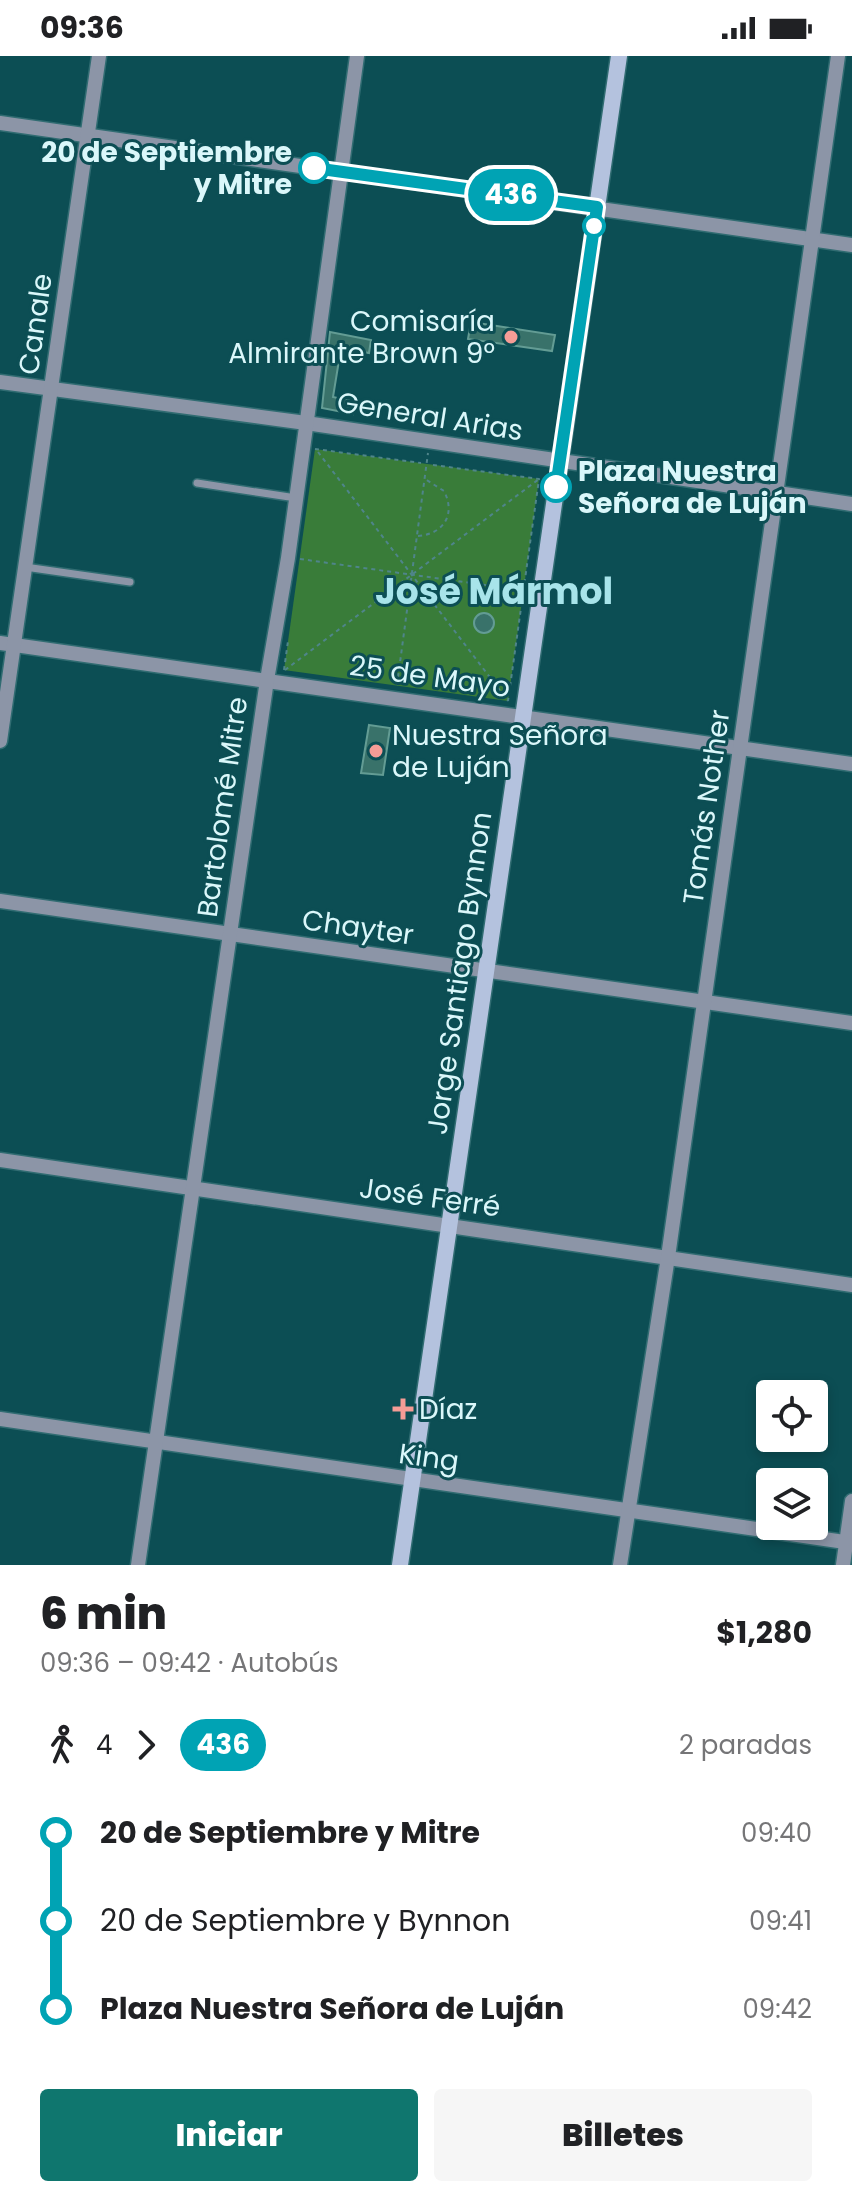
<!DOCTYPE html>
<html lang="es">
<meta charset="utf-8">
<style>
:root{--surface:#fff;--page:#f6f6f6;--text:#202124;--muted:#757577;--accent:#0f766e}
body{margin:0;font-family:Poppins,sans-serif;background:var(--page);color:var(--text);height:100vh;display:flex;flex-direction:column;font-size:30px;white-space:nowrap}
*{box-sizing:border-box;margin:0}
p{font-size:26px;color:var(--muted)}
.icon{flex:none;width:44px;height:44px;fill:none;stroke:currentColor;stroke-width:2;stroke-linecap:round;stroke-linejoin:round}
.map{position:relative;height:1509px;overflow:hidden}
.details{display:flex;flex-direction:column;background:var(--surface);flex:1}
.details>*{flex:none}
.badge{padding:0 16px;border-radius:26px;font-size:28px;line-height:52px}
.controls{position:absolute;left:756px;top:1324px;display:grid;gap:16px}
.controls a{display:grid;place-items:center;width:72px;height:72px;border-radius:8px;background:var(--surface);box-shadow:0 4px 12px #0003;font-size:40px}
.map>.badge{position:absolute;translate:-50% -50%;box-shadow:0 0 0 4px #fff}
.legs{display:flex;align-items:center;gap:12px;height:88px;padding:0 40px;font-size:26px}
.legs p{margin-inline-start:auto}
.headline{display:flex;align-items:center;justify-content:space-between;height:136px;padding:0 40px}
h1{font-size:44px;font-weight:800;line-height:60px}
.primary-button{display:flex;gap:16px;margin-top:auto;padding:16px 40px}
.primary-button a{flex:1;height:92px;border-radius:8px;background:var(--accent);color:#fff;font-size:32px;font-weight:800;line-height:92px;text-align:center}
.primary-button a+a{background:var(--page);color:var(--text)}
ul{padding:0 40px;list-style:none}
li{display:flex;align-items:center;gap:28px;height:88px;font-size:30px}
li i{display:grid;place-items:center;width:12px;height:100%;margin:0 10px;background:currentColor}
li i::after{content:'';width:20px;height:20px;margin:-10px;border:6px solid;border-radius:50%;background:var(--surface)}
li p{margin-inline-start:auto}
li:first-child i{background:linear-gradient(#0000 50%,currentColor 0)}
li:last-child i{background:linear-gradient(currentColor 50%,#0000 0)}
.status{display:flex;justify-content:space-between;align-items:center;height:56px;padding:0 40px;background:var(--surface);direction:ltr}
.status svg{height:22px;fill:currentColor}
.map>svg:first-child{display:block}
</style>
<div class="status"><b>09:36</b><svg viewBox="0 0 49 12"><path d="M0 12V9h3v3zM5 12V6h3v6zM10 12V3h3v9zM15 12V0h3v12zM26 1h20v11H26zM47 4h2v5h-2z"/></svg></div>
<div class="map">
<svg width="852" height="1509" viewBox="0 0 852 1509">
<rect width="100%" height="100%" fill="#0c4e54"/>
<!-- green -->
<path fill="#397c39" d="M315,393l224,30 -31,222 -224,-31z"/>
<!-- building -->
<g fill="#39726a" stroke="#639c94" stroke-width="2">
<path d="M471,266l84,13 -3,16 -84,-12z"/>
<path d="M330,276l41,8 -2,13 -28,-5 -8,49 22,5 -2,12 -31,-6z"/>
<circle cx="484" cy="567" r="10"/>
<path d="M369,669l21,3 -7,47 -22,-2z"/>
</g>
<g fill="none" stroke-linecap="round" stroke-linejoin="round">
<defs>
<g id="lane">
<path d="M197,427l99,15"/>
<path d="M25,511l105,15"/>
</g>
<g id="street">
<path d="M0,67l852,122"/>
<path d="M0,326l306,41 546,81"/>
<path d="M0,587l852,121"/>
<path d="M0,685l99,-685"/>
<path d="M0,845l852,122"/>
<path d="M0,1104l852,125"/>
<path d="M0,1363l852,124"/>
<path d="M138,1509l129,-885 21,-122 69,-502"/>
<path d="M620,1509l48,-308 170,-1201"/>
<path d="M843,1509l9,-64"/>
</g>
<path id="secondary" d="M400,1509l219,-1509"/>
</defs>
<!-- lane casing -->
<use href="#lane" stroke="#316c72" stroke-width="10"/>
<!-- street casing -->
<use href="#street" stroke="#316c72" stroke-width="17"/>
<!-- secondary casing -->
<use href="#secondary" stroke="#316c72" stroke-width="19"/>
<!-- path -->
<g stroke="#4f858a" stroke-width="2" stroke-dasharray="4 4" stroke-linecap="butt">
<path d="M315,393l106,14"/>
<path d="M318,396l190,249"/>
<path d="M433,409l106,14 -31,222"/>
<path d="M418,480c26,-2 38,-22 26,-45l-19,-12"/>
<path d="M300,503l228,32"/>
<path d="M284,614l4,-29"/>
<path d="M285,614l254,-191"/>
<path d="M397,629l31,-232"/>
</g>
<!-- lane -->
<use href="#lane" stroke="#8c95a7" stroke-width="7"/>
<!-- street -->
<use href="#street" stroke="#8c95a7" stroke-width="14"/>
<!-- secondary -->
<use href="#secondary" stroke="#b4c2de" stroke-width="16"/>
</g>
<g fill="none" stroke-linecap="round" stroke-linejoin="round">
<defs>
<path id="line-1" d="M314,112l283,39 -41,280"/>
</defs>
<!-- line-1 casing -->
<use href="#line-1" stroke="#fff" stroke-width="18"/>
<!-- line-1 -->
<use href="#line-1" stroke="#00a3b4" stroke-width="12"/>
</g>
<!-- markers -->
<g fill="#fff" stroke="#00a3b4" stroke-width="4">
<circle cx="314" cy="112" r="14"/>
<circle cx="594" cy="170" r="10"/>
<circle cx="556" cy="431" r="14"/>
</g>
<g fill="#f59c96" stroke="#0c4e54" stroke-width="3">
<circle cx="511" cy="281" r="8"/>
<circle cx="376" cy="695" r="8"/>
<path d="M399 1341h8v8h8v8h-8v8h-8v-8h-8v-8h8z"/>
</g>
<g text-anchor="middle" stroke-width="6" stroke-linejoin="round" paint-order="stroke">
<!-- stop labels -->
<g font-size="28" font-weight="bold" fill="#daf7fa" stroke="#0c4e54" text-anchor="end">
<text x="292" y="106">20 de Septiembre<tspan x="292" dy="32">y Mitre</tspan></text>
<text x="578" y="425" text-anchor="start">Plaza Nuestra<tspan x="578" dy="32">Señora de Luján</tspan></text>
</g>
<!-- poi labels -->
<g font-size="28" fill="#daf7fa" stroke="#0c4e54" text-anchor="start">
<text x="495" y="275" text-anchor="end">Comisaría<tspan x="495" dy="32">Almirante Brown 9°</tspan></text>
<text x="392" y="689">Nuestra Señora<tspan x="392" dy="32">de Luján</tspan></text>
<text x="419" y="1363">Díaz</text>
</g>
<!-- street labels -->
<g font-size="28" fill="#daf7fa" stroke="#0c4e54">
<text transform="translate(35 268) rotate(-82)" y="10">Canale</text>
<text transform="translate(430 360) rotate(9)" y="10">General Arias</text>
<text transform="translate(430 620) rotate(8)" y="10">25 de Mayo</text>
<text transform="translate(222 751) rotate(-82)" y="10">Bartolomé Mitre</text>
<text transform="translate(706 751) rotate(-82)" y="10">Tomás Nother</text>
<text transform="translate(358 871) rotate(8)" y="10">Chayter</text>
<text transform="translate(459 917) rotate(-82)" y="10">Jorge Santiago Bynnon</text>
<text transform="translate(430 1141) rotate(8)" y="10">José Ferré</text>
<text transform="translate(429 1401) rotate(8)" y="10">King</text>
</g>
<!-- district labels -->
<g font-size="36" font-weight="bold" fill="#a8e4ea" stroke="#0c4e54">
<text x="494" y="548">José Mármol</text>
</g>
</g>
</svg>
<div class="controls">
<a><svg class="icon" aria-label="locate" viewBox="0 0 24 24"><circle cx="12" cy="12" r="6"/><path d="M12 2v4M12 18v4M2 12h4M18 12h4"/></svg></a>
<a><svg class="icon" aria-label="layers" viewBox="0 0 24 24"><path d="M12 4l9 5-9 5-9-5zM3 14l9 5 9-5"/></svg></a>
</div>
<b class="badge" style="left:511px;top:139px;background:#00a3b4;color:#fff">436</b>
</div>
<section class="details">
<div class="headline"><div><h1>6 min</h1><p>09:36 – 09:42 · Autobús</p></div><b>$1,280</b></div>
<div class="legs"><svg class="icon" aria-label="walk" viewBox="0 0 24 24"><circle cx="13" cy="4" r="2"/><path d="M13 8l-2 6 4 7M11 14l-3 7M7 12l3-4h3l4 4"/></svg>4<svg class="icon" aria-label="forward" viewBox="0 0 24 24"><path d="M9 5l7 7-7 7"/></svg><b class="badge" style="background:#00a3b4;color:#fff">436</b><p>2 paradas</p></div>
<ul>
<li><i style="color:#00a3b4"></i><b>20 de Septiembre y Mitre</b><p>09:40</p></li>
<li><i style="color:#00a3b4"></i><span>20 de Septiembre y Bynnon</span><p>09:41</p></li>
<li><i style="color:#00a3b4"></i><b>Plaza Nuestra Señora de Luján</b><p>09:42</p></li>
</ul>
<div class="primary-button"><a>Iniciar</a><a>Billetes</a></div>
</section>
